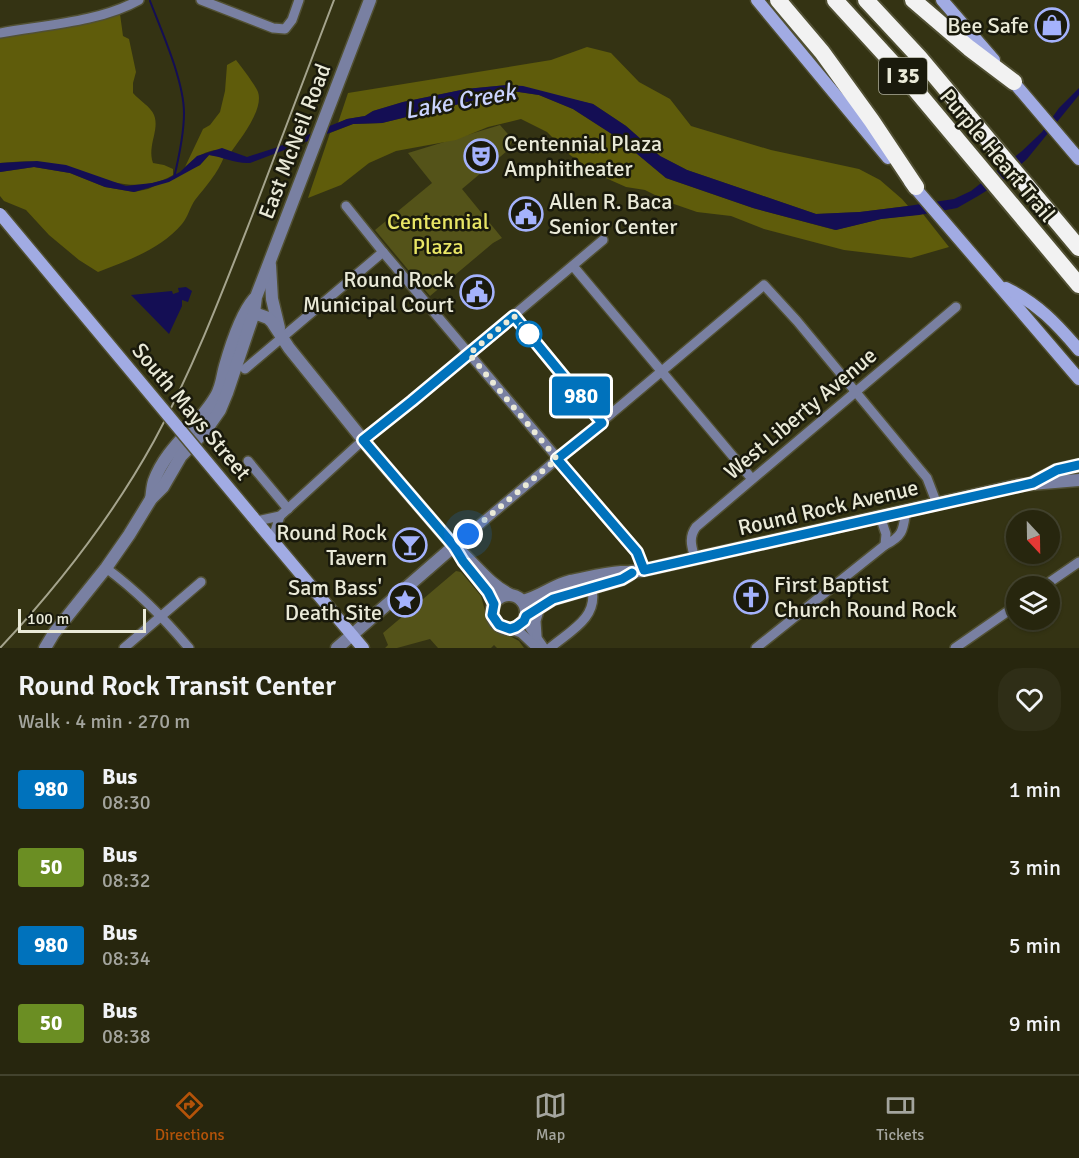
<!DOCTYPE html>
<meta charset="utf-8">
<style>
:root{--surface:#27260e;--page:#2f2e17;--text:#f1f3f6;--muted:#a4a59e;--line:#43432e;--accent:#b45309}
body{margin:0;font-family:Signika,sans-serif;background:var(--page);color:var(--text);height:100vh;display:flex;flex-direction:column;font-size:22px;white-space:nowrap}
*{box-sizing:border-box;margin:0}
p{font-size:20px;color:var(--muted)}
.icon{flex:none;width:33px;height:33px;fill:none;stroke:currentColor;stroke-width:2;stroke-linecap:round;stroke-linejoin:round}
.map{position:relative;height:648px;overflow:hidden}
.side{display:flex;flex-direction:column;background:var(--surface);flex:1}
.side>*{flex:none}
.badge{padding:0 12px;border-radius:4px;font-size:21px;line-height:39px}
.needle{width:39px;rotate:158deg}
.tools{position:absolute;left:1006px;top:510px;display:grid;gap:12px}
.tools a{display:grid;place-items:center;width:54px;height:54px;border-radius:50%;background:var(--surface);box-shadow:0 2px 4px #0004,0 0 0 2px var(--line);font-size:30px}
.scale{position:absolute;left:18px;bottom:15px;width:128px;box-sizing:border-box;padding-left:6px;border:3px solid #eaead8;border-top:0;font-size:16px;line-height:21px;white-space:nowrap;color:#eaead8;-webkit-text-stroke:4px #1a1a0c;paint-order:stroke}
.you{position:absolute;width:30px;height:30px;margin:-15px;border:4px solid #fff;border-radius:50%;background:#1a73e8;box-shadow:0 0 0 9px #1a73e833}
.map>.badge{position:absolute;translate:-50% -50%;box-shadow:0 0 0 3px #fff}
.round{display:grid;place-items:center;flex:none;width:63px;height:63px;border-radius:24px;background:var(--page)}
.overview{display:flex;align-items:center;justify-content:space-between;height:102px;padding:0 18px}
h1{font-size:28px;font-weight:600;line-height:45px}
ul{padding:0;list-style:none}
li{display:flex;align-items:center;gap:18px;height:78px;padding:0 18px}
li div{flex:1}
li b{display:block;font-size:22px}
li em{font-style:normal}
li .badge{min-width:66px;font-weight:700;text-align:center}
.tabs{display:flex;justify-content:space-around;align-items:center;height:84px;border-top:2px solid var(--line);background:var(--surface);font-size:16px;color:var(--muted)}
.tabs a{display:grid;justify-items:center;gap:3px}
.tabs .active{color:var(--accent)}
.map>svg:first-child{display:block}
</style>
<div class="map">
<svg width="1079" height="648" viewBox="0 0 1079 648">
<rect width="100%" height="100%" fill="#343313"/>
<!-- green -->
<g fill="#545319">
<path d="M500,125l13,15 -6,11 -45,38 40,49 -9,5 -63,53 -55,-66 57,-47 -24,-30z"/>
<path d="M456,571l5,1 20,24 6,22 6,9 26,14 5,7h-27l-3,-3 -3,3h-53l-8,-9 -33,9h-12l3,-3 -5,-12z"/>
</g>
<!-- forest -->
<g fill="#5f5c0b">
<path d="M120,14l3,22 6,3 7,33 -3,11v10c6,7 18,14 21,22 6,15 -7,30 -1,48l11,2 9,4v6c-43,26 -91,-7 -136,-13 -11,-2 -25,0 -37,1v-128z"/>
<path d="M587,47l24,6 28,29 31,17 21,27 80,24 88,19 21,11 22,19 6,7 -48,6 -44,2 -129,-44 -27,-14 -34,-30 -33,-22 -86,-19 -41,4 -63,13 -30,9 -8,5 -18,3 -9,4 10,-30 203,-33z"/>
<path d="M236,60c6,8 18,23 22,32 6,17 -17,46 -27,60 -18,-7 -33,3 -46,15l18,-38 7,-4 10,-13 5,-21 2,-26z"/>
<path d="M512,91l27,4 34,14 45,29 48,40 87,30 82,22 46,-11 42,-5 26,33 -38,11 -67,-8 -80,-21 -33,-13 -34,-4 -26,-9 -26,-13 -19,-3 -27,-12 -29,-20 -23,-23 -26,-13 -33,8 -32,13 -60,11 -27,12 -28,22 -33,13 22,-65 23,-9 29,-1z"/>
<path d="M209,155l15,2c-6,16 -18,29 -29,43 -5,7 -7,17 -13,24 -22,26 -54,36 -84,48l-19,-12 -30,-25 -23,-25 -22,-9 -4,-5v-24l34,-5 36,6 35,14 29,5 14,-3 52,-24z"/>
</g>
<!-- water -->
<g fill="#140e54">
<path d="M507,85l16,1 70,18 33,22 34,30 27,14 129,44 44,-2 48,-6 46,-7 17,-8 51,-40 20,-19 17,-24 20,-20v7l-52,64 -25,22 -24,15 -21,12 -38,7 -38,4 -45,11 -83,-22 -87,-30 -48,-40 -45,-29 -34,-14 -27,-4 -130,32 -29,1 -103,39c-14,1 -27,-6 -41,-8l-9,10 -31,17 -35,10 -29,-5 -35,-14 -36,-6 -34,5v-9l37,-2 29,4 60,21 26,-3 15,-4 13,-7 17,-16 25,-8 25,9 28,-9 72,-29 18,-3 8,-5 30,-9 63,-13z"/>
<path d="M186,287l6,4 -4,11 -6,-2v6l-13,28 -38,-39 41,-4 1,3 6,-2 -1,-4z"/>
</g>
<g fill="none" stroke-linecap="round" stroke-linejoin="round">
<!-- stream -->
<path stroke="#140e54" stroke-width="2" d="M150,1c12,31 34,80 34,112 0,22 -5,44 -10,65"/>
<defs>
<g id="minor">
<path d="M201,0l72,28 12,1 7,-9 7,-20"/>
<path d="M0,33c44,-8 100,-11 139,-33"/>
<path d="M346,206l37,46 254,300 7,18"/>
<path d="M573,266l179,213"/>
<path d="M245,369l138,-117"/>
<path d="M248,461l40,48"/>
<path d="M880,516l6,18 -1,11"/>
<path d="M257,521l23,-5 83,-76 49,-39 191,-161"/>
<path d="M272,540l8,-24"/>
<path d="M454,546l310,-261 33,36 130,157 10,26"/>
<path d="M695,559c-3,-12 -7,-21 1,-32l260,-220"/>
<path d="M106,568c31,23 58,50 83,80"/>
<path d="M1044,586l35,-24"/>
<path d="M525,617l5,11 14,20"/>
<path d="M510,629l11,4 16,15"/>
<path d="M537,636l-1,-15 4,-14"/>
<path d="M124,648l77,-66"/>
<path d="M550,648c20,-17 48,-30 42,-59"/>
<path d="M756,648l129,-103c19,-9 18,-16 21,-35"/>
<path d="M955,648l62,-43"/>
</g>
<g id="tertiary">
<path d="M270,265l2,34 7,29"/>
<path d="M254,313l14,5 4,4 17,26 83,103 82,95c19,15 33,37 55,48"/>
<path d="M1034,482l23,-12 22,-5"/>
<path d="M151,499c1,-5 1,-12 3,-18 12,-34 45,-55 62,-85 6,-10 6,-20 9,-30 6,-21 16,-52 29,-67"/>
<circle cx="509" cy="612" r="17"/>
<path d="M522,601c18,-4 31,-16 48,-20 16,-3 34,-8 51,-9 8,0 15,0 23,-2l375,-85 60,-5"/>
<path d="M526,616l27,-17 69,-20 7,-4"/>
<path d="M45,648l9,-15 52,-65 23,-33 22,-36 12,-12 18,-31 25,-26 14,-20 7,-17 27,-80 2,-16 114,-297"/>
<path d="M337,648l117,-102"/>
</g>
<g id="secondary">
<path d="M757,0l131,158"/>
<path d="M942,0l52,60"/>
<path d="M1010,78l69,81"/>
<path d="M910,182l169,197"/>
<path d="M1006,288c32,16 50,35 73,62"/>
<path d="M252,516l111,132"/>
</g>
<g id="motorway">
<path d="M778,0l44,52 50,69 44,66"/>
<path d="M835,0l64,70 180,215"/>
<path d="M866,0l53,57 160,191"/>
<path d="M913,0l56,48 45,34"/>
</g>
</defs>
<!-- minor casing -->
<use href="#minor" stroke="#515033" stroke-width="12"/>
<!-- tertiary casing -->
<use href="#tertiary" stroke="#515033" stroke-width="15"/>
<!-- secondary casing -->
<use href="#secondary" stroke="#515033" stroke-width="15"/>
<!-- motorway casing -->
<use href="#motorway" stroke="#515033" stroke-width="20"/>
<!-- minor -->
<use href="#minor" stroke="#7980a2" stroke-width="9"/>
<!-- tertiary -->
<use href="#tertiary" stroke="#7980a2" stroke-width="12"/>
<!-- secondary -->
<use href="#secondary" stroke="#a1abe3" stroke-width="12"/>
<!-- motorway -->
<use href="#motorway" stroke="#f2f2f2" stroke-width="16"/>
<!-- rail -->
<path stroke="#a5a48d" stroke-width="2" d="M0,648c59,-63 112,-131 154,-207 39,-72 68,-148 98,-225 27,-72 55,-144 82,-216"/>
<defs>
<path id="secondary-bridge" d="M0,214l252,302"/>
</defs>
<!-- secondary-bridge casing -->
<use href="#secondary-bridge" stroke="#515033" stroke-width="15" stroke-linecap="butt"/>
<!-- secondary-bridge -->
<use href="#secondary-bridge" stroke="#a1abe3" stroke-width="12"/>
</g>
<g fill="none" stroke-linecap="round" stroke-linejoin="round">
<defs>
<path id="line" d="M632,573l-10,6 -69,20 -27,17 -2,5 -8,6 -6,2 -11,-4 -7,-10 2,-11 -6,-12 -25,-31 -9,-15 -91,-106 49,-39 102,-85 88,107 -45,36 80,93 7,18 389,-87 24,-13 22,-5"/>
</defs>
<!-- line casing -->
<use href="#line" stroke="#fff" stroke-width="14"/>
<!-- line -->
<use href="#line" stroke="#0072bc" stroke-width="9"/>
<!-- walk -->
<path stroke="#eaead8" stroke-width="6" stroke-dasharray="0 10.8" d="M468,534l89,-75 -88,-105 45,-38 15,18"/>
</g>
<!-- icons -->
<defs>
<symbol id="shop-ring" viewBox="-11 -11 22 22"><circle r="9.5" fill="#1a1a0c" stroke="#a4b2fc" stroke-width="1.5"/><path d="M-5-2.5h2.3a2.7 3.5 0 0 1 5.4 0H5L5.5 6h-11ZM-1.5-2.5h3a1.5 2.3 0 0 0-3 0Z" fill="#a4b2fc"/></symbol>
<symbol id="theatre-ring" viewBox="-11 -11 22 22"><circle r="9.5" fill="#1a1a0c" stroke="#a4b2fc" stroke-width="1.5"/><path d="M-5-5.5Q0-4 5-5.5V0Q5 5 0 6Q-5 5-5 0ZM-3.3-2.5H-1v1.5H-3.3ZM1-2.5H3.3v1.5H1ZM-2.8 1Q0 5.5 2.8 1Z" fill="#a4b2fc"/></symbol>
<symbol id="civic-ring" viewBox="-11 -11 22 22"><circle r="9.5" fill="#1a1a0c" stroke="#a4b2fc" stroke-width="1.5"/><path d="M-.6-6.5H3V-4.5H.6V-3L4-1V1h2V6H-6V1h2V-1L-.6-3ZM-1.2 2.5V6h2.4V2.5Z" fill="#a4b2fc"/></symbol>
<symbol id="bar-ring" viewBox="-11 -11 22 22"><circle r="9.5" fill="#1a1a0c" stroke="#a4b2fc" stroke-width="1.5"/><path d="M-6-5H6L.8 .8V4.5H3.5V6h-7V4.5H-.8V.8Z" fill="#a4b2fc"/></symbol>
<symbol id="church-ring" viewBox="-11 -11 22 22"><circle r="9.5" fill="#1a1a0c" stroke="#a4b2fc" stroke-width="1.5"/><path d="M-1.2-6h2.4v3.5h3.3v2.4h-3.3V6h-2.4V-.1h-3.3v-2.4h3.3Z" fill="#a4b2fc"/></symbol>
<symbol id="sight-ring" viewBox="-11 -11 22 22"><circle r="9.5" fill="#1a1a0c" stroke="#a4b2fc" stroke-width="1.5"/><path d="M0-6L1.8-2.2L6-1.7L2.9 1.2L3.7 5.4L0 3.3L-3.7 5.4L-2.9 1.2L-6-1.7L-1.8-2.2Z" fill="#a4b2fc"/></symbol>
</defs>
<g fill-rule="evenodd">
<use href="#shop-ring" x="1033" y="6" width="38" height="38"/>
<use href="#theatre-ring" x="462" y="137" width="38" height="38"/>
<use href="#civic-ring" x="507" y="195" width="38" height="38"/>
<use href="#civic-ring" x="458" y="273" width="38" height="38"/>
<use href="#bar-ring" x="391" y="526" width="38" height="38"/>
<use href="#church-ring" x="732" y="578" width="38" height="38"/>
<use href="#sight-ring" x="386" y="581" width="38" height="38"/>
</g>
<!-- markers -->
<circle fill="#fff" stroke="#0072bc" stroke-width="3" cx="529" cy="334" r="12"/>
<g text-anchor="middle" stroke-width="5" stroke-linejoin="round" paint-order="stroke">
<!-- shield labels -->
<rect fill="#1a1a0c" stroke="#acac9b" stroke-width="1.5" x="879" y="58" width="48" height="36" rx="4.5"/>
<g font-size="21" font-weight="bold" fill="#eaead8">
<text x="903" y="83">I 35</text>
</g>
<!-- poi labels -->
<g font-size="22" fill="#eaead8" stroke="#1a1a0c" text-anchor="end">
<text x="1029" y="33">Bee Safe</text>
<text x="504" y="151" text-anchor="start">Centennial Plaza<tspan x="504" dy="25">Amphitheater</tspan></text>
<text x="549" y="209" text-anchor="start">Allen R. Baca<tspan x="549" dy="25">Senior Center</tspan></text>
<text x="454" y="287">Round Rock<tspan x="454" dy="25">Municipal Court</tspan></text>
<text x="387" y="540">Round Rock<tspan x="387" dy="25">Tavern</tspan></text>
<text x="774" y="592" text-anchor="start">First Baptist<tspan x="774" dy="25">Church Round Rock</tspan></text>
<text x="382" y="595">Sam Bass'<tspan x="382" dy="25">Death Site</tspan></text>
</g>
<!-- street labels -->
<g font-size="22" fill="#eaead8" stroke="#1a1a0c">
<text transform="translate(294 141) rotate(-69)" y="8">East McNeil Road</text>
<text transform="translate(998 155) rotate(50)" y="8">Purple Heart Trail</text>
<text transform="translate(192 411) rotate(50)" y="8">South Mays Street</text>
<text transform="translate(800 413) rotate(-40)" y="8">West Liberty Avenue</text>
<text transform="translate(828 507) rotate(-13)" y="8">Round Rock Avenue</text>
</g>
<!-- park labels -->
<g font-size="22" fill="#e8e565" stroke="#1a1a0c">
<text x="438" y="229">Centennial<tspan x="438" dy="25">Plaza</tspan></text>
</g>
<!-- water labels -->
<g font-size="24" font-style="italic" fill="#cad3fe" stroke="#1a1a0c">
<text transform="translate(460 101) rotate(-10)" y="8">Lake Creek</text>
</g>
</g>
</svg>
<div class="tools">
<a><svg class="needle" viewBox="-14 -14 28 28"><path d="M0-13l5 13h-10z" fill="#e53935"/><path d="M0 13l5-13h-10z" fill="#a4a59e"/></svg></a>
<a><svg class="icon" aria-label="layers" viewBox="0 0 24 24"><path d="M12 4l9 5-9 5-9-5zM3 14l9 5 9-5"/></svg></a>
</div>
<div class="scale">100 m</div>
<div class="you" style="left:468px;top:534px"></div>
<b class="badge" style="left:581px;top:396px;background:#0072bc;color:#fff">980</b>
</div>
<section class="side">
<div class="overview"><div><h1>Round Rock Transit Center</h1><p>Walk · 4 min · 270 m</p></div><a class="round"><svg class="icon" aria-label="heart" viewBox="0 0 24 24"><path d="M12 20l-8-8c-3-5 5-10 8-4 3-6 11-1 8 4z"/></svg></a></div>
<ul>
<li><span class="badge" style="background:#0072bc;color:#fff">980</span><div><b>Bus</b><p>08:30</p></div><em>1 min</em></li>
<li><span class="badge" style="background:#6b8e23;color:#fff">50</span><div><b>Bus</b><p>08:32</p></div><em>3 min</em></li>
<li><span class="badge" style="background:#0072bc;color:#fff">980</span><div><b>Bus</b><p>08:34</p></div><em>5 min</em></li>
<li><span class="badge" style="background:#6b8e23;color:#fff">50</span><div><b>Bus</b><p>08:38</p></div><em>9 min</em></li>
</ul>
</section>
<nav class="tabs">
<a class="active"><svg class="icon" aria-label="directions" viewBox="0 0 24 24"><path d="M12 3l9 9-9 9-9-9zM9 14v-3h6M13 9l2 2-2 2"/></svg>Directions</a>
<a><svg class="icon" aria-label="map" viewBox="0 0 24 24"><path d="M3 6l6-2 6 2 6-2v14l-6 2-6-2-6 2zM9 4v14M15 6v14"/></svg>Map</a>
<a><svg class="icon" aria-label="tickets" viewBox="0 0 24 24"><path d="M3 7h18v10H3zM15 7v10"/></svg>Tickets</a>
</nav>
